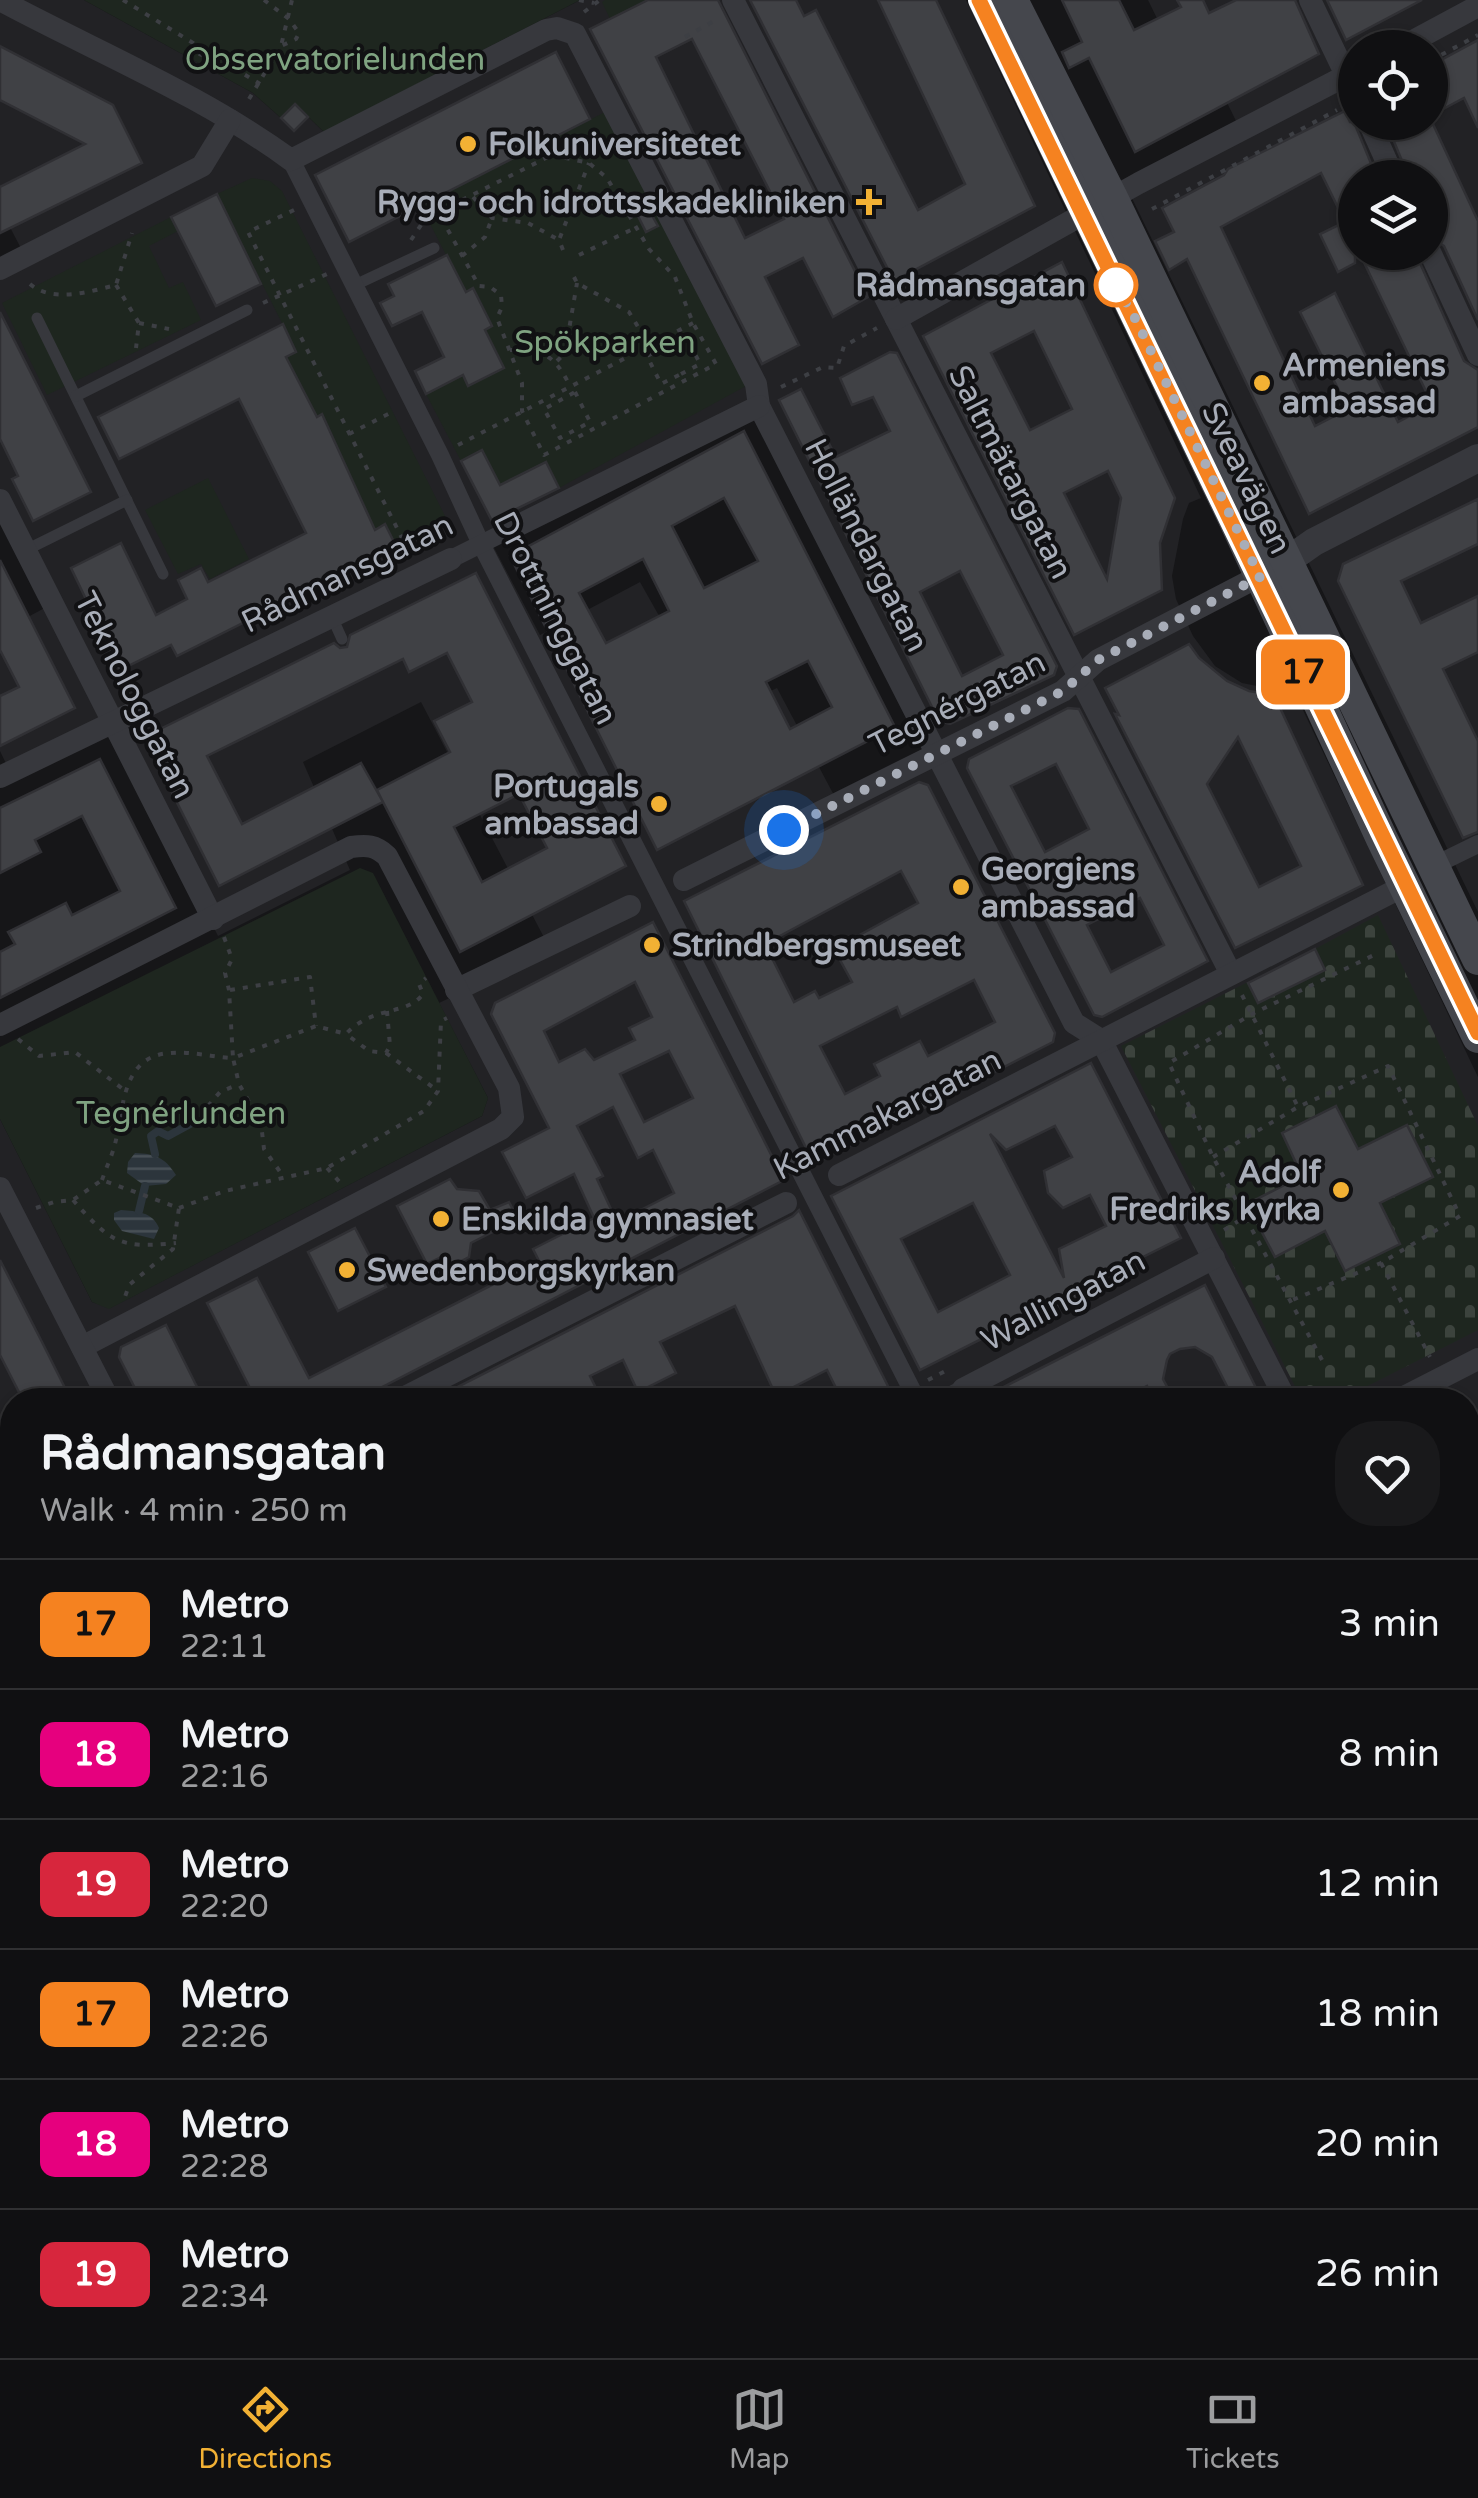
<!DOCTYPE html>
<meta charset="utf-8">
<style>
:root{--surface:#101012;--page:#19191b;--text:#f1f3f6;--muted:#9c9d9f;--line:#303032;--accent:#f2b134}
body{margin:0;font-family:"Varela Round",sans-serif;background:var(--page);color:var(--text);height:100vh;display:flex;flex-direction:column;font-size:38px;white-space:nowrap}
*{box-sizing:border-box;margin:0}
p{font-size:32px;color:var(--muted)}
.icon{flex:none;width:55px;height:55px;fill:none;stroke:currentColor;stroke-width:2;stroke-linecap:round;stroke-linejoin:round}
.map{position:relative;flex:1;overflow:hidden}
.panel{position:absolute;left:0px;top:1388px;width:1480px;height:972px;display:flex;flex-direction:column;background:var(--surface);border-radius:40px 40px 0 0;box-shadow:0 2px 8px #0004,0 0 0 2px var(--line)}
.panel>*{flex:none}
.badge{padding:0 20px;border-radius:15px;font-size:35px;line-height:65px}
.controls{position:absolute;left:1338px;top:30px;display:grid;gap:20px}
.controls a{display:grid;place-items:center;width:110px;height:110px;border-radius:50%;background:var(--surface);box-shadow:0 2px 8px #0004,0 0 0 2px var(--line);font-size:50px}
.you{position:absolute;width:50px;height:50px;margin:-25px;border:8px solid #fff;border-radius:50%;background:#1a73e8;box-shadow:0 0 0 15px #1a73e833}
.map>.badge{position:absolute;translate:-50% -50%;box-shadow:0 0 0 5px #fff}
.round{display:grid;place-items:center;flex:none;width:105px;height:105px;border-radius:40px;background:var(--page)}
.summary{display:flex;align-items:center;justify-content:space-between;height:170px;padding:0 40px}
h1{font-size:48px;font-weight:800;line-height:75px}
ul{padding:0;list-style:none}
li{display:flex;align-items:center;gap:30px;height:130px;padding:0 40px;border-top:2px solid var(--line)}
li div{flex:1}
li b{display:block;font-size:38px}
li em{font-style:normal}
li .badge{min-width:110px;font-weight:700;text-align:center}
.menu{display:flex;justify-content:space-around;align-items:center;height:140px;border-top:2px solid var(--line);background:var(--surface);font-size:28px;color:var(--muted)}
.menu a{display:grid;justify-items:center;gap:5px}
.menu .selected{color:var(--accent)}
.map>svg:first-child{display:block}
</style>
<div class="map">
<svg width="1478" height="2358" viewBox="0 0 1478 2358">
<defs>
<pattern id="cemetery-stones" width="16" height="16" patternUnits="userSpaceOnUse" patternTransform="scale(2.5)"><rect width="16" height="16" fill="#1e261f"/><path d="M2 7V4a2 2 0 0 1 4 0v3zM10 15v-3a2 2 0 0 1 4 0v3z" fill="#3c433d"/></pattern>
<pattern id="water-rules" width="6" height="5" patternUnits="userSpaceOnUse" patternTransform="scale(2.5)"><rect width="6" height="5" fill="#2c353c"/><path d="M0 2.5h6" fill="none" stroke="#485056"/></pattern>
</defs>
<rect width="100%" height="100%" fill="#161618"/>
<!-- built -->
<g fill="#222225" fill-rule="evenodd">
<path d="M0,0h84l169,93 28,25 14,-14 29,28 256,-132h386l235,498 -12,5 -6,16 -11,57 4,23 17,37 22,30 27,17 30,6 19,-4 187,392v810l-10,6v-493h-1456v779l-12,5v-1065l92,183 18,6 372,-192 6,-18 -49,-95 111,-54 -129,-247 -118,60 47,108 -132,66 -106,-212 -101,50 -11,-23v-119l52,-28 -52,-104v-229l26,-13 -26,-50zM758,409l172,342 -94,48 -59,-111 -50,23 -34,-68 -35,-29 -18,-32 -100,53 -49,-93z"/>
<path d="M1148,0h330v912l-350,-722 113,-59 -45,-91 -23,11zM1355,48h75v74h-75zM1355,178h75v74h-75z"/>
<path d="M1478,1920v403l-10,5v-401z"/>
<path d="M550,2348h880l-21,10h-880z"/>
</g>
<!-- cemetery -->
<path fill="url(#cemetery-stones)" d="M1378,915l100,211v204l-138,70h-38l-181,-354 127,-64 10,20 67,-33 -10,-20z"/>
<!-- green -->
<g fill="#1e261f">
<path d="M84,0h496l-256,132 -28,-27 -15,13 -28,-25z"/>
<path d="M605,0h43l-38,19 -8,-17z"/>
<path d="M607,111l139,275 -187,102 -13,-26 -46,23 -18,-34 -21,10 -35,-67 37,-19 22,-45 7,-4 -27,-34 -44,-86z"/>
<path d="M252,178l18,3 12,10 165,329 -51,26 -11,-21 -10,4 -52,-114 -6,2 -31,-60 10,-6 -79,-157z"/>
<path d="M171,217l7,14 -29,15 20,42 14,-6 18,38 -154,75 -45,-92z"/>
<path d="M208,478l41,81 -39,20 -9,-15 -23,10 -33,-64z"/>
<path d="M360,868l13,5 115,225 -6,18 -373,193 -17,-7 -92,-183v-72z"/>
<path d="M64,2348h309l-19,10h-285z"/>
</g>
<!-- water -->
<g fill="url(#water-rules)">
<path d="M135,1153c21,1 29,4 41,22l-10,9 -21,2 -18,-13 1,-11z"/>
<path d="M121,1210c15,1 32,2 38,18l-5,11 -32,-8 -8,-11v-7z"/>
</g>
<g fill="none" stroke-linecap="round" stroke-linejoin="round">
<!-- stream -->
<g stroke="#2c353c" stroke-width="8">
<path d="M155,1154l-4,-18 7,-5 10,5 22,-12"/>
<path d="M139,1211l6,-25"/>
</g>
</g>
<!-- building -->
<g fill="#404145" stroke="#303034" stroke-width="2.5" fill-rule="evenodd">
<path d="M648,0h70l150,297 -35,20 -30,-59 -38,19 34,68 -37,19 -172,-335zM692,39l92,180 -39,19 -89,-181z"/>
<path d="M750,0h46l8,16 12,-6 102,200 47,-26 -87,-184h58l99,206 -141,75z"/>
<path d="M1062,0h57l15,30 47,-23 -4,-7h26l6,13 27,-13h59l24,54 -184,98 -46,-94 -20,10 -7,-16 20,-10z"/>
<path d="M1327,0h95l-76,40z"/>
<path d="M1478,40v88l-14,-30 -34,18v-50z"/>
<path d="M0,46l113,59 29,58 -142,70v-46l85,-43 -85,-44z"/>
<path d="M556,52l34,67 -241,123 -34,-67z"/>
<path d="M295,104l13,13 -14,14 -13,-13z"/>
<path d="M1345,111l5,11h4l23,56h-22v85l-17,9 -18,-38 25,-12 -24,-49 -100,54 94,199 33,-17 -48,-97 35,-19 63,129 34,-18 -73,-152h56l49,109 14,9v57l-169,87 -122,-255 -18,11 -14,-29 19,-9 -12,-24 62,-33 4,-6z"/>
<path d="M1386,122h46l46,99v99l-34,-74 -14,-9v-59h-21z"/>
<path d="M217,194l44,90 -45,22 -45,-89z"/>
<path d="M649,210l9,16 -12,6 -8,-16z"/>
<path d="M447,255l19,37 7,-4 19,38 -7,4 19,38 -36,18 -5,-11 -37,19 -11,-23 29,-14 -22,-45 -30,14 -12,-23 14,-7 -6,-12z"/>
<path d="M1062,262l113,236 -15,45 2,47 -88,45 -151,-299zM1034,331l38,78 -42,21 -39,-77zM1108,471l13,27 -14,81 -43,-86z"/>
<path d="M0,312l91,180 -58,29 -21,-42 6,-3 -18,-37z"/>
<path d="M283,324l13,28 -10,5 31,60 5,-3 53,116 10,-6 11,22 -219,110 -6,-11 -51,25 -49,-102 50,-25 35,72 31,-16 -9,-19 23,-12 7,14 98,-49 -67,-134 -120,60 -21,-42z"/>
<path d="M890,352l7,1 160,313 -3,9 -104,49 -11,-3 -160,-321 22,-11 35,68 54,-26 -17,-34 -21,8 -12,-27zM960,571l43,84 -41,21 -42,-84z"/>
<path d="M744,431l151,296 -238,123 -147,-294zM724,498l34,63 -54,27 -32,-62zM643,559l26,52 -63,32 -27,-50zM808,661l24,46 -42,22 -24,-47z"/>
<path d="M482,450l18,35 46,-23 13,26 -67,33 -31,-60z"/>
<path d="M1478,499v45l-77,37 20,42 57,-27v56l-35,17 35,72v91l-15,6 -125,-257 5,-17z"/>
<path d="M0,560l75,148 -75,38v-50l19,-9 -19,-37z"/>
<path d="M476,573l150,293 -166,86 -77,-150 -164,84 -75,-149 190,-94 6,5 7,-1 3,-12zM447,653l25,49 -38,19 16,31 -73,38 6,12 -22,-39 -119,61 -35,-68 196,-97 6,13zM519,794l28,54 -65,34 -28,-55z"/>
<path d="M1189,644l10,14 28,23 22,10 25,4 89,190 -128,63 -120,-234 4,1 -14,-27zM1238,737l63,129 -42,21 -52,-103z"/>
<path d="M1068,708l11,1 129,252 -106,56 -8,-2 -127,-247 2,-9zM1056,764l33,65 -44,23 -34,-66zM1140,898l24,47 -53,27 -24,-47z"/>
<path d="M100,759l76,149 -176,90v-46l15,-8 -7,-12 58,-29 6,12 48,-24 -38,-75 -47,24 6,12 -41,21v-65z"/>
<path d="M919,782l9,3 127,248 -2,9 -239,122 -130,-263zM901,871l17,32 -84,46 18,33 -33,16 -4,-7 -21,11 -29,-58zM974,980l21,42 -67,34 -8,-15 -46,23 6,12 -35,18 -25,-48 77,-39 4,10z"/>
<path d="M653,922l131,258 -427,220h-101l-49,-97 50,-25 52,100 230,-117 -6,-12 61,-31 -20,-44 -48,24 -24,-46 47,-24 -58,-114 4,-11zM635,982l17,35 -23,11 6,12 -41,20 -9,-11 -26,13 -15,-31zM669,1051l24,47 -49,24 -24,-48zM613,1107l25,51 15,-8 21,43 -57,29 -20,-43 6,-3 -26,-50z"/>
<path d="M1315,949l10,21 -67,33 -10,-20z"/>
<path d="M1091,1063l90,175 -98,49 3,5 -32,17 -32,16 -3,-5 -99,50 -89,-174zM1055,1126l17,31 -28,14 4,22 15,15 27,-13 16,31 -47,23 5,29 -74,-144 16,16zM973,1203l37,72 -72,37 -37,-73z"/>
<path d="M1336,1106l22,43 49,-24 26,52 -53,26 20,41 -55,27 -20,-40 -50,26 -28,-53 55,-28 -20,-43z"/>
<path d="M450,1179l7,10 22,2 11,19 19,-8 9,17 -47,24 -2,14 -17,9 -6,-11 -19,9 -30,-58z"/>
<path d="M799,1210l96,190h-53l-15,-30 -51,26 -41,-90 -75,36 16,31 -38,19 -15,-32 -33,16 12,24h-170l361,-184z"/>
<path d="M355,1228l31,59 -48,24 -30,-59z"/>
<path d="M0,1260l42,82 29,58h-48l-23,-45z"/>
<path d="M1205,1285l57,115h-32l-1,-10 -17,-33 -17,-10 -15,2 -10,5 -3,6 -4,19 11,21h-20l-7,-14 -26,14h-143z"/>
<path d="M166,1325l29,58 9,17h-63l-22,-43 2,-10z"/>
</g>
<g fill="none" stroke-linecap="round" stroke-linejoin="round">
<!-- path -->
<g stroke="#3d3f44" stroke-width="4" stroke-dasharray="5 8" stroke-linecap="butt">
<path d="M123,0l137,84"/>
<path d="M264,0l25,19 10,14 -3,6 -15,7"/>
<path d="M579,0l15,3"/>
<path d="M584,12l16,-12"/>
<path d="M685,37l31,-17"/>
<path d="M1430,61l48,-26"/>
<path d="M194,68l9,-18"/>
<path d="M249,99l32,-53 11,-46"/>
<path d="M552,155l37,8 18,15 42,71 26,28 18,46 23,41 -172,91 -22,-44v-28l-25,-65 5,-11 -1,-12 -11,-8 -11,-1 -41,-74z"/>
<path d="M473,197l19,21 36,5 31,17"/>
<path d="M1152,209l185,-99"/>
<path d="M294,210l-46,22 160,318"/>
<path d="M411,240l16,-24 11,-4"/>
<path d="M563,250l-4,-10 30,-77"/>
<path d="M579,255l58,-28"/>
<path d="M462,256l23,-19 7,-19"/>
<path d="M574,277l3,6 52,29 20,33"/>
<path d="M30,284c22,19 59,8 86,1l16,-52"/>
<path d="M116,285l23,38 -3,25"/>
<path d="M263,303l64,-29"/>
<path d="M139,323l30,6"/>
<path d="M510,350c33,-1 44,5 59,34"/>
<path d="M557,361l8,-8 12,-70"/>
<path d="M681,374l19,-10 -14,-28 -39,20 14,28 20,-10 3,6"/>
<path d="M781,387l42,-20 14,1 7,-22 33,-18"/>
<path d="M575,392l15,30 -30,16 -16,-29z"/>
<path d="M349,434l45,-23"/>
<path d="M458,445l235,-122"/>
<path d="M224,937l8,22 -7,14 4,17 4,68 83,-32 30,8"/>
<path d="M230,990l80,-13 6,49"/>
<path d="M1242,995l56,112"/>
<path d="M387,1011l3,35 -4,7 -17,-2 -23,-17c27,-29 61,-18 77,-40l-4,-10 7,-6"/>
<path d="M18,1039l21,17 36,-4 49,38"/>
<path d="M386,1053l52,38"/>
<path d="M208,1106l12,-14 19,-8"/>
<path d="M1213,1157l85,-50 90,-41 72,150 -79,47 -91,38"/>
<path d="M327,1168l17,19"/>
<path d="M102,1180c4,-12 10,-24 13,-36 9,-35 6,-88 55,-91 20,-2 42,4 63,5l6,26 22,39 3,26 19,27"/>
<path d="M73,1200c37,42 46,49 103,43"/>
<path d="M36,1208l18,-6 19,-2 29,-20 77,28 -6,41 -44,36 -5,15"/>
<path d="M179,1208l46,-17 102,-23 97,-57 14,-20 3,-70 6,-3"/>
<path d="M1224,1230l21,-13"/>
<path d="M1381,1263l49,94"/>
<path d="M1322,1360l-109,-203 -44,-94 83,-49 122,-59"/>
<path d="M928,1380l23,-12"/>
<path d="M5,2250l7,-4"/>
<path d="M83,2348l6,10"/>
<path d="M326,2348l26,10"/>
<path d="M106,2358l3,-10"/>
<path d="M162,2358l21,-10"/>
<path d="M381,2358l6,-4 -2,-6"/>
</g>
<!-- service -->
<g stroke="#37383d" stroke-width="11">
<path d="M355,285l79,-37"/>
<path d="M37,318l126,256"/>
<path d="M76,396l171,-86"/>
<path d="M26,550l101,-50"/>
<path d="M332,617l10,22"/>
</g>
<!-- pedestrian -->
<g stroke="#37383d" stroke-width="18">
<path d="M291,160l149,295 41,89 436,856"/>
<path d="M451,559l66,-33"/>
<path d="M1433,866l45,-22"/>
<path d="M942,1400l21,-11"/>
<path d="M1399,2348l5,10"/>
</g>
<!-- minor -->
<g stroke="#37383d" stroke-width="22">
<path d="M0,0c97,52 202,95 291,160l255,-130 11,-2 18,6 181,350 3,22 315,617 27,17 185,360"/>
<path d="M733,0l498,974"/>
<path d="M1310,0l45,94"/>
<path d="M1400,48l78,-42"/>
<path d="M1369,122l25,56"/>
<path d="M1430,252l48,103"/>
<path d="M0,269l202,-103 28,-46"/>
<path d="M896,319l243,-136 216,-112"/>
<path d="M0,500l213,419"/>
<path d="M517,526l242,-120"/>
<path d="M0,777l451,-218"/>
<path d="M684,880l379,-189 35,-31 173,-90"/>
<path d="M456,990l174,-84"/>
<path d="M0,1025l351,-178c16,-2 24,-2 36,9l122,232 4,29 -12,12 -419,218"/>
<path d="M839,1175l565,-289"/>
<path d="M0,1188l109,212"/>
<path d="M963,1389l251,-131"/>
<path d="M399,1400l387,-197"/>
<path d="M1398,1400l80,-41"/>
<path d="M1468,1437l10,21"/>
<path d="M0,1602l12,-7"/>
<path d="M1468,1774l10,16"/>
<path d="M0,1891l12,8"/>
<path d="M1468,2151l10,-5"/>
<path d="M432,2348l3,10"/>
<path d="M813,2348l5,10"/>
<path d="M1121,2348l6,10"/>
<path d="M1051,2358l21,-10"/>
<path d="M1465,2358l13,-7"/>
</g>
<!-- tertiary -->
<g stroke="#37383d" stroke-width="28">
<path d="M1287,561l27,-19 164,-84"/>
<path d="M1468,1918l10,-6"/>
<path d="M499,2358l21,-10"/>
</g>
<!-- secondary -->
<g stroke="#45474d" stroke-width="32">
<path d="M984,0l251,521 147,318 96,198"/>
<path d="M1012,0l100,198 366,761"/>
<path d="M0,2198l12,-7"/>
<path d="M0,2279l12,26"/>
<path d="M33,2348l5,10"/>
<path d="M458,2348l3,10"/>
</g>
</g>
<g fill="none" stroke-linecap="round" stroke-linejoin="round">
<defs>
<path id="line" d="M979,0l499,1033"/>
</defs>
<!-- line casing -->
<use href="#line" stroke="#fff" stroke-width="22"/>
<!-- line -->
<use href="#line" stroke="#f58220" stroke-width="15"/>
<!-- walk -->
<path stroke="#a8adb8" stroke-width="10" stroke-dasharray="0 18" d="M784,830l279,-139 35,-31 162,-83 -124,-257 -20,-35"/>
</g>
<!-- markers -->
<g fill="#f2b134" stroke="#111113" stroke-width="4">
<circle cx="468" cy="144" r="10"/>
<path d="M864 187h10v10h10v10h-10v10h-10v-10h-10v-10h10z"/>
<circle cx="1262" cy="383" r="10"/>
<circle cx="659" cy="804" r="10"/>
<circle cx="961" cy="887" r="10"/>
<circle cx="652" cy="945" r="10"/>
<circle cx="1341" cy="1190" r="10"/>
<circle cx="441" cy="1219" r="10"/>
<circle cx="347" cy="1270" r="10"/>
</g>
<circle fill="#fff" stroke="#f58220" stroke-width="5" cx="1116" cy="285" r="20"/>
<g text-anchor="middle" stroke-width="8" stroke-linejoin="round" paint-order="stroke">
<!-- park labels -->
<g font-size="32" fill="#7fa381" stroke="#111113">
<text x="335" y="70">Observatorielunden</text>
<text x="605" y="353">Spökparken</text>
<text x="181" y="1124">Tegnérlunden</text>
</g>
<!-- poi labels -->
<g font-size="32" font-weight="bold" fill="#a8adb8" stroke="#111113" text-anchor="start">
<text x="488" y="155">Folkuniversitetet</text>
<text x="846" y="213" text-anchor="end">Rygg- och idrottsskadekliniken</text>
<text x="1282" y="376">Armeniens<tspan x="1282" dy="37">ambassad</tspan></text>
<text x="639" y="797" text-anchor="end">Portugals<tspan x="639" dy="37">ambassad</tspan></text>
<text x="981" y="880">Georgiens<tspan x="981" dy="37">ambassad</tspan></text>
<text x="672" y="956">Strindbergsmuseet</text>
<text x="1321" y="1183" text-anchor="end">Adolf<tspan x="1321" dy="37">Fredriks kyrka</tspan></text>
<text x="461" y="1230">Enskilda gymnasiet</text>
<text x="367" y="1281">Swedenborgskyrkan</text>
</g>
<!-- stop labels -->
<g font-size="32" font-weight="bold" fill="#a8adb8" stroke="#111113" text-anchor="end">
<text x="1086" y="296">Rådmansgatan</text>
</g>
<!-- street labels -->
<g font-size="32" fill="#a8adb8" stroke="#111113">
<text transform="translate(1011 472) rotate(63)" y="11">Saltmätargatan</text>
<text transform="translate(1247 478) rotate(64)" y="11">Sveavägen</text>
<text transform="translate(867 545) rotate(63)" y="11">Holländargatan</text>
<text transform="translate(347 573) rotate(-26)" y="11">Rådmansgatan</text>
<text transform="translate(556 618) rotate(63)" y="11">Drottninggatan</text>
<text transform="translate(135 695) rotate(63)" y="11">Teknologgatan</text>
<text transform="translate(957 703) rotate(-27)" y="11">Tegnérgatan</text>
<text transform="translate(887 1114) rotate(-27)" y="11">Kammakargatan</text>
<text transform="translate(1063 1300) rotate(-28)" y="11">Wallingatan</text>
</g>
</g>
</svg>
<div class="controls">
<a><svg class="icon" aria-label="locate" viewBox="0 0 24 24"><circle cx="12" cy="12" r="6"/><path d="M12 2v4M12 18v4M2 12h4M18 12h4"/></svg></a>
<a><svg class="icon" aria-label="layers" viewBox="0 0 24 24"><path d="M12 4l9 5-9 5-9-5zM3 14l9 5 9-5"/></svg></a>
</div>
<div class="you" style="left:784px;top:830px"></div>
<b class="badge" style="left:1303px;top:672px;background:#f58220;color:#111">17</b>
<section class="panel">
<div class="summary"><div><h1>Rådmansgatan</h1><p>Walk · 4 min · 250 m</p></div><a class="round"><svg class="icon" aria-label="heart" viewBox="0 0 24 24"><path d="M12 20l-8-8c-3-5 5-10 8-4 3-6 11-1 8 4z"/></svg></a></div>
<ul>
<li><span class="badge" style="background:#f58220;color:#111">17</span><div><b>Metro</b><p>22:11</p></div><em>3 min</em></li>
<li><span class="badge" style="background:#e6007e;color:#fff">18</span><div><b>Metro</b><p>22:16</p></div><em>8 min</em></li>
<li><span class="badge" style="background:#d7263d;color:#fff">19</span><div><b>Metro</b><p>22:20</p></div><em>12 min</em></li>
<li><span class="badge" style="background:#f58220;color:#111">17</span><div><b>Metro</b><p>22:26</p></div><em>18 min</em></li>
<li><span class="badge" style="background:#e6007e;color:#fff">18</span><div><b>Metro</b><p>22:28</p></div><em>20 min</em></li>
<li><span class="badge" style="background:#d7263d;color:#fff">19</span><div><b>Metro</b><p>22:34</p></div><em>26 min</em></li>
</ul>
</section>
</div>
<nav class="menu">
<a class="selected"><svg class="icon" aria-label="directions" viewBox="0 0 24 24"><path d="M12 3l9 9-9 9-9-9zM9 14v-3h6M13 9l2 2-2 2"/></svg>Directions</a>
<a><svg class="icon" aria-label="map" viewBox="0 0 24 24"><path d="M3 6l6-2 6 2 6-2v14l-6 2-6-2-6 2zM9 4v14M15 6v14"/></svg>Map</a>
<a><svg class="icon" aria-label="tickets" viewBox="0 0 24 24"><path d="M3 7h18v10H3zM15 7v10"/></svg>Tickets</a>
</nav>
